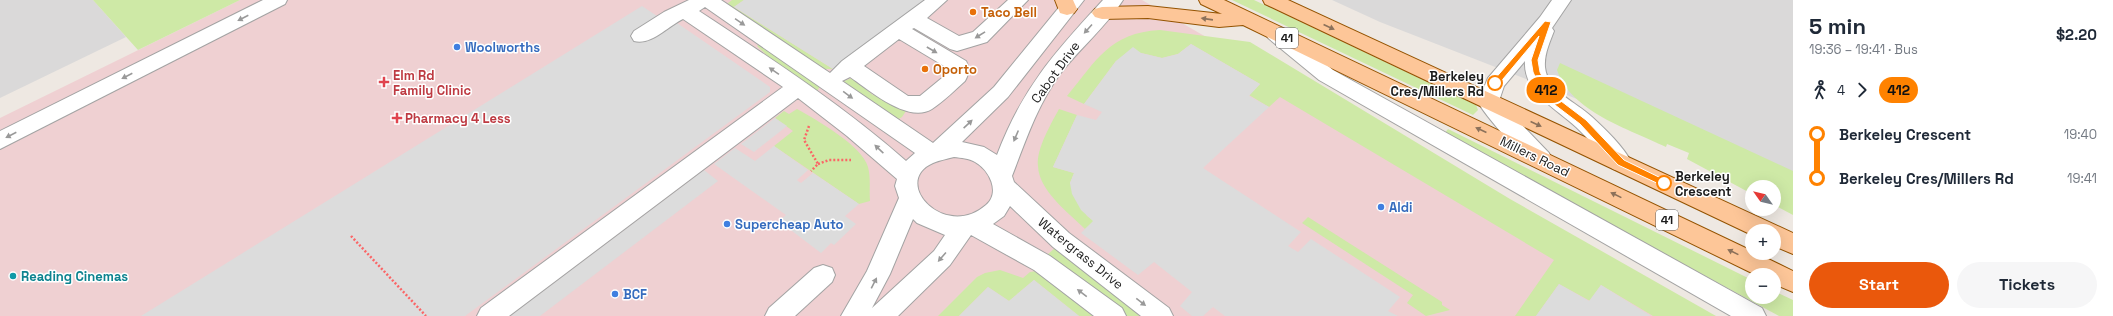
<!DOCTYPE html>
<meta charset="utf-8">
<style>
:root{--surface:#fff;--page:#f6f6f7;--text:#1f2937;--muted:#747a83;--accent:#ea580c}
body{margin:0;font-family:"Space Grotesk",sans-serif;background:var(--page);color:var(--text);height:100vh;display:flex;flex-direction:column;font-size:15px;white-space:nowrap}
*{box-sizing:border-box;margin:0}
p{font-size:13px;color:var(--muted)}
.icon{flex:none;width:22px;height:22px;fill:none;stroke:currentColor;stroke-width:2;stroke-linecap:round;stroke-linejoin:round}
.map{position:relative;flex:1;overflow:hidden}
.side{display:flex;flex-direction:column;background:var(--surface);width:320px}
.side>*{flex:none}
.badge{padding:0 8px;border-radius:13px;font-size:14px;line-height:26px}
.needle{width:26px;rotate:304deg}
.controls{position:absolute;left:1745px;top:180px;display:grid;gap:8px}
.controls a{display:grid;place-items:center;width:36px;height:36px;border-radius:50%;background:var(--surface);box-shadow:0 4px 16px #0002;font-size:20px}
.map>.badge{position:absolute;translate:-50% -50%;box-shadow:0 0 0 2px #fff}
.legs{display:flex;align-items:center;gap:6px;height:44px;padding:0 16px;font-size:13px}
.legs p{margin-inline-start:auto}
.overview{display:flex;align-items:center;justify-content:space-between;height:68px;padding:0 16px}
h1{font-size:22px;font-weight:600;line-height:30px}
.button{display:flex;gap:8px;margin-top:auto;padding:8px 16px}
.button a{flex:1;height:46px;border-radius:24px;background:var(--accent);color:#fff;font-size:16px;font-weight:600;line-height:46px;text-align:center}
.button a+a{background:var(--page);color:var(--text)}
ul{padding:0 16px;list-style:none}
li{display:flex;align-items:center;gap:14px;height:44px;font-size:15px}
li i{display:grid;place-items:center;width:6px;height:100%;margin:0 5px;background:currentColor}
li i::after{content:'';width:10px;height:10px;margin:-5px;border:3px solid;border-radius:50%;background:var(--surface)}
li p{margin-inline-start:auto}
li:first-child i{background:linear-gradient(#0000 50%,currentColor 0)}
li:last-child i{background:linear-gradient(currentColor 50%,#0000 0)}
main{display:flex;flex:1;min-height:0}
.map>svg:first-child{display:block}
</style>
<main>
<div class="map">
<svg width="1793" height="316" viewBox="0 0 1793 316">
<rect width="100%" height="100%" fill="#eee8e2"/>
<!-- residential -->
<g fill="#dad9d9">
<path d="M0,0h93l33,37 -126,61z"/>
<path d="M1332,0h461v189l-96,-43 -317,-124z"/>
</g>
<!-- commercial -->
<path fill="#efd0d2" d="M240,0h902l548,316h-1690v-198z"/>
<!-- grass -->
<g fill="#cee9a6">
<path d="M93,0h147l-102,50z"/>
<path d="M732,0h12l-10,7 99,62h-9l-95,-62 -1,-4z"/>
<path d="M1232,0h22l222,105 2,5 -5,5z"/>
<path d="M1160,30l90,12 260,157 206,117h-63l-52,-31 -11,16 -31,-17 -23,32h-21l39,-56 -274,-163 -11,10 -20,-12 11,-11 -69,-40 -13,10 -16,4 -21,-5 -25,8 -32,43 -17,-8c30,-36 42,-63 93,-66z"/>
<path d="M759,44l61,41 -2,5 -3,2 -35,-24 -23,-22z"/>
<path d="M1560,63l233,108v44l-19,-10v-18h-22v7l-65,-35 2,-6 -22,-9 -1,3c-37,-18 -95,-35 -109,-77z"/>
<path d="M852,78l21,17 12,2 21,14 -4,6 -5,3 -52,-36 -1,-3z"/>
<path d="M797,109c18,10 66,37 71,58 3,11 1,23 2,34l-11,3 -85,-58 19,-15 -18,-13 9,-7 5,3z"/>
<path d="M1059,109l18,6 -24,52 21,6 -4,10 17,33 7,5 -9,8c-17,-17 -46,-38 -47,-63 -2,-17 13,-42 21,-57z"/>
<path d="M1448,129l304,151v17h22v-6l19,9v16h-14l-335,-182z"/>
<path d="M1308,217l134,85v3l8,5 -24,6 -19,-13 6,-8 -111,-72z"/>
<path d="M1055,248l89,68h-17l-80,-61z"/>
<path d="M1000,270l23,8 7,-6 6,-1 59,45h-16l-45,-36 -25,21 -21,-14 -29,29h-21l39,-39 8,-4z"/>
</g>
<!-- parking -->
<g fill="#dcdcdc">
<path d="M744,0h181l-92,69 -99,-62z"/>
<path d="M642,6l30,20 5,-3 93,64v5l-305,224h-324z"/>
<path d="M1191,44l69,40 -11,12 20,11 -66,61 98,64 -13,14 10,6 13,-13 89,58 -12,14 10,5h-173l-12,-9 -10,9h-11l-12,-10 12,-14 -38,-30 -16,13 -57,-42 12,-12 -12,-11 -9,-16 -2,-11 4,-10 -21,-6 24,-52 19,5 6,-8 -18,-8 32,-43 17,-14 8,6 21,5 16,-4z"/>
<path d="M775,118l12,8 -33,26 -13,-8z"/>
<path d="M774,146l34,24 -11,10 1,1 3,2 12,-10 46,31 -14,12 11,8 -22,21 -3,-2 -10,10 -42,-32 7,-6 -72,-51 21,-16 20,13z"/>
<path d="M704,170l14,11 -178,135h-30z"/>
<path d="M1034,280l45,36h-120l29,-29 21,14z"/>
<path d="M1559,284l30,17 12,-16 50,31h-115z"/>
</g>
<g fill="none" stroke-linecap="round" stroke-linejoin="round">
<defs>
<g id="minor">
<path d="M263,0h24l-2,4 -285,145v-18z"/>
<path d="M689,0h32l109,73 12,-12 83,-61h22l-20,18 32,18 14,-4 35,-32h20l-41,42 -30,9 -7,-2 -36,-21 -2,1 54,32c4,7 3,13 -1,20 -10,9 -21,20 -33,28 -24,15 -63,-19 -82,-32l-8,4 91,62 61,-56 71,-87h19l-76,97 -46,45 22,5 13,8c26,-68 58,-103 106,-155h20c-16,26 -44,49 -63,74 -23,32 -34,66 -48,102l2,6 55,51 100,75 4,8h-32l-88,-69 -43,-41 -6,10 -11,8 57,32 72,52 4,8h-32l-60,-46 -63,-35 -21,30 -52,51h-30l4,-7 -4,7h-27l26,-45 32,-73 -4,-12 2,-7 -50,-43 -49,-38 -289,218h-32l4,-8 302,-221 -100,-68c-15,7 -32,27 -49,22l-3,-5 3,-5 30,-19zM705,7l210,146 -9,8c-65,-57 -136,-103 -207,-150zM899,39l50,30 -1,4 -28,23h-12l-44,-30zM954,157c7,1 15,1 21,5 14,8 26,30 11,43 -41,36 -96,-23 -53,-42 7,-3 14,-4 21,-6zM913,219l4,4 28,12 -11,16 -62,57 18,-34z"/>
<path d="M1552,0h19l-19,28 2,3c-4,11 -10,23 -9,36 2,24 31,35 47,50 14,13 31,29 40,46l-3,6 -8,2 -8,-2c-12,-14 -23,-29 -37,-42 -20,-19 -53,-34 -51,-66l-21,25 -5,15 50,52 3,6 -3,6c-6,2 -10,3 -15,0 -11,-6 -50,-51 -56,-63l10,-24 52,-61z"/>
<path d="M1275,26l7,2 51,42 429,238 4,8h-35l-412,-236 -51,-42 -3,-5 3,-5z"/>
<path d="M823,265l9,3 3,7 -3,7 -37,34h-30l4,-8 45,-40z"/>
</g>
<g id="major">
<path d="M1055,0h18l4,9 -3,4 -7,2 -7,-2z"/>
<path d="M1199,0h25l528,251v2h4l37,18v21l-19,-8v-9h-18l-513,-250 -24,2 -71,-9 -46,1 -7,-2 -3,-4 3,-4 7,-2 46,-1 74,8 -21,-10z"/>
<path d="M1263,0h25l505,233v21l-19,-8v-15h-22v4l-487,-231z"/>
</g>
</defs>
<!-- minor casing -->
<use href="#minor" stroke="#a3a3a3" stroke-width="2"/>
<!-- major casing -->
<use href="#major" stroke="#945300" stroke-width="2"/>
<!-- path -->
<g stroke="#fb6566" stroke-width="2.5" stroke-dasharray="2 2" stroke-linecap="butt">
<path d="M809,126l-5,14 14,24 -7,7"/>
<path d="M818,164l11,-4h22"/>
<path d="M351,236l75,80"/>
</g>
<!-- minor -->
<use href="#minor" fill="#fff" fill-rule="evenodd"/>
<!-- major -->
<use href="#major" fill="#fdc698" fill-rule="evenodd"/>
</g>
<!-- one-way arrows -->
<defs><path id="oneway-solid" d="M-6-.8H1V-3.2L6.5 0L1 3.2V.8H-6Z"/></defs>
<g fill="#999">
<use href="#oneway-solid" transform="translate(243 18) rotate(153)"/>
<use href="#oneway-solid" transform="translate(740 22) rotate(34)"/>
<use href="#oneway-solid" transform="translate(1088 29) rotate(132)"/>
<use href="#oneway-solid" transform="translate(980 35) rotate(148)"/>
<use href="#oneway-solid" transform="translate(932 50) rotate(30)"/>
<use href="#oneway-solid" transform="translate(774 71) rotate(-146)"/>
<use href="#oneway-solid" transform="translate(127 76) rotate(153)"/>
<use href="#oneway-solid" transform="translate(848 95) rotate(36)"/>
<use href="#oneway-solid" transform="translate(968 124) rotate(-43)"/>
<use href="#oneway-solid" transform="translate(11 135) rotate(153)"/>
<use href="#oneway-solid" transform="translate(1016 136) rotate(113)"/>
<use href="#oneway-solid" transform="translate(879 149) rotate(-137)"/>
<use href="#oneway-solid" transform="translate(942 257) rotate(131)"/>
<use href="#oneway-solid" transform="translate(874 283) rotate(-63)"/>
<use href="#oneway-solid" transform="translate(1082 293) rotate(-143)"/>
<use href="#oneway-solid" transform="translate(1141 302) rotate(38)"/>
</g>
<g fill="#8c715a">
<use href="#oneway-solid" transform="translate(1207 19) rotate(-172)"/>
<use href="#oneway-solid" transform="translate(1329 27) rotate(25)"/>
<use href="#oneway-solid" transform="translate(1536 124) rotate(25)"/>
<use href="#oneway-solid" transform="translate(1481 130) rotate(-155)"/>
<use href="#oneway-solid" transform="translate(1616 195) rotate(-154)"/>
<use href="#oneway-solid" transform="translate(1733 252) rotate(-154)"/>
</g>
<!-- line-1 -->
<path fill="#ff8200" stroke="#fff" d="M1545,21l6,1 -13,38 2,12 7,14 14,15 25,19 38,40 43,21v4h-6l-43,-20 -38,-41 -25,-19 -14,-15 -8,-18 -2,-12 8,-24 -41,49h-5v-4z"/>
<!-- markers -->
<g fill="#e8710a" stroke="#fff" stroke-width="1.5">
<circle cx="973" cy="12" r="4"/>
<circle cx="925" cy="69" r="4"/>
</g>
<g fill="#3f7fe0" stroke="#fff" stroke-width="1.5">
<circle cx="457" cy="47" r="4"/>
<circle cx="1381" cy="207" r="4"/>
<circle cx="727" cy="224" r="4"/>
<circle cx="615" cy="294" r="4"/>
</g>
<g fill="#e0444e" stroke="#fff" stroke-width="1.5">
<path d="M382 76h4v4h4v4h-4v4h-4v-4h-4v-4h4z"/>
<path d="M395 112h4v4h4v4h-4v4h-4v-4h-4v-4h4z"/>
</g>
<g fill="#fff" stroke="#ff8200" stroke-width="2">
<circle cx="1495" cy="83" r="7"/>
<circle cx="1664" cy="183" r="7"/>
</g>
<circle fill="#0f9aa8" stroke="#fff" stroke-width="1.5" cx="13" cy="276" r="4"/>
<g text-anchor="middle" stroke-width="3" stroke-linejoin="round" paint-order="stroke">
<!-- shield labels -->
<g fill="#fff" stroke="#606060" stroke-width="1">
<rect x="1276" y="28" width="22" height="20" rx="3"/>
<rect x="1656" y="210" width="22" height="20" rx="3"/>
</g>
<g font-size="12" font-weight="bold" fill="#1c1c1c">
<text x="1287" y="42">41</text>
<text x="1667" y="224">41</text>
</g>
<!-- food labels -->
<g font-size="13" font-weight="bold" fill="#c56008" stroke="#fff" text-anchor="start">
<text x="981" y="17">Taco Bell</text>
<text x="933" y="74">Oporto</text>
</g>
<!-- shop labels -->
<g font-size="13" font-weight="bold" fill="#366cbe" stroke="#fff" text-anchor="start">
<text x="465" y="52">Woolworths</text>
<text x="1389" y="212">Aldi</text>
<text x="735" y="229">Supercheap Auto</text>
<text x="623" y="299">BCF</text>
</g>
<!-- street labels -->
<g font-size="13" fill="#1c1c1c" stroke="#fff">
<text transform="translate(1055 72) rotate(-54)" y="5">Cabot Drive</text>
<text transform="translate(1535 156) rotate(26)" y="5">Millers Road</text>
<text transform="translate(1081 253) rotate(39)" y="5">Watergrass Drive</text>
</g>
<!-- health labels -->
<g font-size="13" font-weight="bold" fill="#be3a42" stroke="#fff" text-anchor="start">
<text x="393" y="80">Elm Rd<tspan x="393" dy="15">Family Clinic</tspan></text>
<text x="405" y="123">Pharmacy 4 Less</text>
</g>
<!-- stop labels -->
<g font-size="13" font-weight="bold" fill="#1c1c1c" stroke="#fff" text-anchor="end">
<text x="1484" y="81">Berkeley<tspan x="1484" dy="15">Cres/Millers Rd</tspan></text>
<text x="1675" y="181" text-anchor="start">Berkeley<tspan x="1675" dy="15">Crescent</tspan></text>
</g>
<!-- culture labels -->
<g font-size="13" font-weight="bold" fill="#0d838f" stroke="#fff" text-anchor="start">
<text x="21" y="281">Reading Cinemas</text>
</g>
</g>
</svg>
<div class="controls">
<a><svg class="needle" viewBox="-14 -14 28 28"><path d="M0-13l5 13h-10z" fill="#e53935"/><path d="M0 13l5-13h-10z" fill="#747a83"/></svg></a>
<a>+</a>
<a>−</a>
</div>
<b class="badge" style="left:1546px;top:90px;background:#ff8200;color:#111">412</b>
</div>
<section class="side">
<div class="overview"><div><h1>5 min</h1><p>19:36 – 19:41 · Bus</p></div><b>$2.20</b></div>
<div class="legs"><svg class="icon" aria-label="walk" viewBox="0 0 24 24"><circle cx="13" cy="4" r="2"/><path d="M13 8l-2 6 4 7M11 14l-3 7M7 12l3-4h3l4 4"/></svg>4<svg class="icon" aria-label="forward" viewBox="0 0 24 24"><path d="M9 5l7 7-7 7"/></svg><b class="badge" style="background:#ff8200;color:#111">412</b></div>
<ul>
<li><i style="color:#ff8200"></i><b>Berkeley Crescent</b><p>19:40</p></li>
<li><i style="color:#ff8200"></i><b>Berkeley Cres/Millers Rd</b><p>19:41</p></li>
</ul>
<div class="button"><a>Start</a><a>Tickets</a></div>
</section>
</main>
